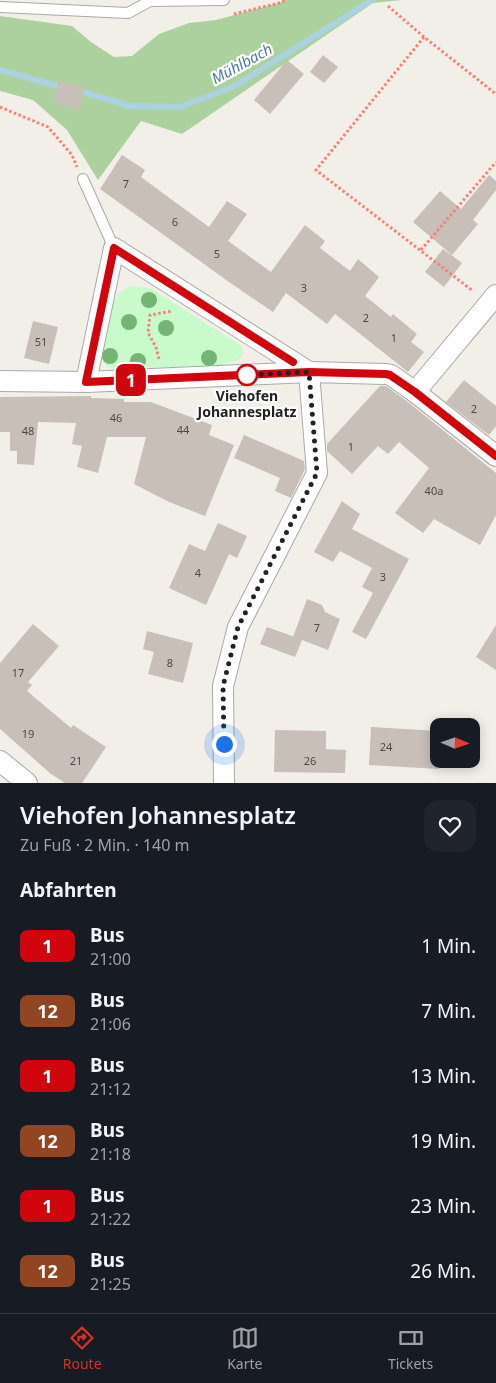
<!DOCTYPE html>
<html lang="de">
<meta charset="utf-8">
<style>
:root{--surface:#171b24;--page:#20242c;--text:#f1f3f6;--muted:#9ea1a6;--line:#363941;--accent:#d93025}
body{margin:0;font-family:"Noto Sans",sans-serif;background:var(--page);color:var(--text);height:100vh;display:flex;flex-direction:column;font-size:19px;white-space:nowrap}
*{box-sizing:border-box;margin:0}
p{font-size:16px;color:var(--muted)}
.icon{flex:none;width:28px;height:28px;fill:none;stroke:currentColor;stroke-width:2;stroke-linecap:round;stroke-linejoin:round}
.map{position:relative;height:783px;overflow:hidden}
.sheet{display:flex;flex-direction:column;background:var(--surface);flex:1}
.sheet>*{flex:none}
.badge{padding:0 10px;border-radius:8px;font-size:18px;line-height:32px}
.needle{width:32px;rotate:92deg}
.buttons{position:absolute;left:430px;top:718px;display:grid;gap:10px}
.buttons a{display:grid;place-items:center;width:50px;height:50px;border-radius:10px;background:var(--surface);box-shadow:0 2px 12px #0003;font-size:25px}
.you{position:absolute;width:25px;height:25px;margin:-12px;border:4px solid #fff;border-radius:50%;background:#1a73e8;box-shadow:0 0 0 8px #1a73e833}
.map>.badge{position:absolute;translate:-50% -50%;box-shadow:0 0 0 2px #fff}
h2{padding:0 20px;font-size:19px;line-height:45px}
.round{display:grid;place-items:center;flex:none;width:52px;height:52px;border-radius:15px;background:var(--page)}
.headline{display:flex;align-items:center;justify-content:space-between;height:85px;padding:0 20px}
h1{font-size:24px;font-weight:600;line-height:38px}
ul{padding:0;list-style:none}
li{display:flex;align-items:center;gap:15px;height:65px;padding:0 20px}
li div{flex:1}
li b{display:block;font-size:19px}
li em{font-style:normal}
li .badge{min-width:55px;font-weight:700;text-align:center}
.menu{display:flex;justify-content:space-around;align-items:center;height:70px;border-top:1px solid var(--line);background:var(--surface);font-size:14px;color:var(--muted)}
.menu a{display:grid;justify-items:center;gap:2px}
.menu .on{color:var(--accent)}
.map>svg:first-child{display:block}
</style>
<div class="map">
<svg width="496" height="783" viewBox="0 0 496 783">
<rect width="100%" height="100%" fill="#f2efe9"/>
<!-- forest -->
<path fill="#add19e" d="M286,0h115l-28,3 -191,131 -41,-13 -43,59 -31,-50 -34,-30 -33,-9v-75l72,10 19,16 23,15 18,-1 27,-22 30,-11 27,-3 63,-17z"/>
<!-- park -->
<path fill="#c8facc" d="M130,286l20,2 92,58 1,8 -5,6 -17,5 -108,4 -9,-5 -5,-15 11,-38 7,-16z"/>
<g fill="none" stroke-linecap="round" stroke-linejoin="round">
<!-- stream -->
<g stroke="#aad3df" stroke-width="6">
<path d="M0,70l57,16"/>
<path d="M83,92l47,14 50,1 55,-21 137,-86"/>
</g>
</g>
<!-- building -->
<g fill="#c7bfb8">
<path d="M323,55l15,12 -14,16 -14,-11z"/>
<path d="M287,60l17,14 -34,40 -16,-14z"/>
<path d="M59,81l26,6 -6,23 -26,-7z"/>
<path d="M122,155l23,15 -4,7 68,50 18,-26 20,13 -19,27 43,31 34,-47 20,16 -5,7 30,23 8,-12 21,18 -14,19 26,21 2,-3 24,20 -6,8 13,10 -16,20 -73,-58 -8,10 -41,-31 -13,19 -44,-30 -129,-93z"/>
<path d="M489,175l7,6v9l-23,30 5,4 -26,31 -39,-33 27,-31 21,18z"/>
<path d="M443,249l19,14 -18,24 -19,-15z"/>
<path d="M33,321l25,6 -9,37 -25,-6z"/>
<path d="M464,380l32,26v20l-7,9 -43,-33z"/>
<path d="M380,386h6l22,16 88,71v42l-16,30 -46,-26 -11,14 -28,-20 34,-45 -30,-26 -11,12 -10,-8 -26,28 -25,-23v-7z"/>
<path d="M91,396v2l33,1v3h27l61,23 -3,10 25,10 -29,71 -36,-14 -35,-18 12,-47h-39l-9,36 -21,-6 5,-21 -10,-2 4,-21 -38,-1 -4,43 -17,-1v-13h-7v-19h-10v-35z"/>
<path d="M244,435l60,26 1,8 -14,29 -16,-7 5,-13 -46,-20z"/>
<path d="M342,501l18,13 -8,15 57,30 -43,80 -14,-7 21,-39 -11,-6 10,-19 -32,-17 -7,11 -19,-10z"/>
<path d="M218,523l29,13 -10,22 -8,-4 -23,51 -37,-17 20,-44 16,7z"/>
<path d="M307,599l15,6 3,7 15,7 -12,31 -26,-10 -7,17 -35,-13 7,-17 28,10h-2z"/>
<path d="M33,624l26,22 -31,36 4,3 -5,6 44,37 2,-3 33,22 -24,36h-17l-14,-9 -51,-45v-66z"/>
<path d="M496,625v45l-20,-13z"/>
<path d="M147,631l46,12 -10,40 -35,-9 6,-22 -11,-3z"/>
<path d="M371,727l68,4v38l-70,-4z"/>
<path d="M275,730l51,1v18l20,1 -1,23 -71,-1z"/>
</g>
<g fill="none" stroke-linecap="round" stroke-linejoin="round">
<defs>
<g id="lane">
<path d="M0,7l128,6 22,-12 74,-1"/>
<path d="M83,179l31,69"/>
</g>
<g id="street">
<path d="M0,381l86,1 223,-10 77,2 5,1 24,17 81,64"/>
<path d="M86,382l28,-134 195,124"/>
<path d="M415,392l81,-97"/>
<path d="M0,761l27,22"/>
<path d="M224,783l-1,-97 15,-59 79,-154 -8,-101"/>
</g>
</defs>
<!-- lane casing -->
<use href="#lane" stroke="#a9a9a9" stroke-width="12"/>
<!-- street casing -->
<use href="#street" stroke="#a9a9a9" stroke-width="22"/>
<!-- path -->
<g stroke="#fa8072" stroke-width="3" stroke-dasharray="2.5 2.5" stroke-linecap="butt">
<path d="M388,6l36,31 72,57"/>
<path d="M234,14l45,-11 7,-3"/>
<path d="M424,37l-108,133 157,121"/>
<path d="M0,107l48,20 24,28 5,12"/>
<path d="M421,250l75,-88"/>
<path d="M159,359l-3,-12 -8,-14 2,-18 23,-4"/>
</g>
<!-- lane -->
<use href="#lane" stroke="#fff" stroke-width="10"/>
<!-- street -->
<use href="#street" stroke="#fff" stroke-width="20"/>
</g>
<!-- trees -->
<g fill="#74b475">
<circle cx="149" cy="300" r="8"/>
<circle cx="129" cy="322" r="8"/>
<circle cx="166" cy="328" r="8"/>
<circle cx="110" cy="356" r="8"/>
<circle cx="209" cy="358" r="8"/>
<circle cx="138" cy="361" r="8"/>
</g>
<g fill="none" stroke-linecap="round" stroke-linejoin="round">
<defs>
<path id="line" d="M293,362l-179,-114 -28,134 223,-10 77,2 4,1 25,17 81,64"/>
</defs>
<!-- line casing -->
<use href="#line" stroke="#fff" stroke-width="11"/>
<!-- line -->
<use href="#line" stroke="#d1050d" stroke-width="8"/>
<!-- walk -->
<path stroke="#222" stroke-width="5" stroke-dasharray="0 9" d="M224,744l-1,-58 15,-59 79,-154 -8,-101 -62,3"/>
</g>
<!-- markers -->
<circle fill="#fff" stroke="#d1050d" stroke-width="2.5" cx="247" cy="375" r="10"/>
<g text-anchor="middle" stroke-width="4.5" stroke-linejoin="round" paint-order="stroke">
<!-- number labels -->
<g font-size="11" fill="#4b4948">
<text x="126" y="188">7</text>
<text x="175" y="226">6</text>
<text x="217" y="258">5</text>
<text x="304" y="292">3</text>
<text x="366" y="322">2</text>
<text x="394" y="342">1</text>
<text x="41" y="346">51</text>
<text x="474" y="413">2</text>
<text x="116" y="422">46</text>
<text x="183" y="434">44</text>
<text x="28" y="435">48</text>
<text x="351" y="451">1</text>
<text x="434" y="495">40a</text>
<text x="198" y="577">4</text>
<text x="383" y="581">3</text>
<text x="317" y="632">7</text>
<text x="170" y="667">8</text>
<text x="18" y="677">17</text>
<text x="28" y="738">19</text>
<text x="386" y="751">24</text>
<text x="76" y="765">21</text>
<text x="310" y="765">26</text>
</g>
<!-- stop labels -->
<g font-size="14" font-weight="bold" fill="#222" stroke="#fff">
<text x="247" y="401">Viehofen<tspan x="247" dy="16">Johannesplatz</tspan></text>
</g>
<!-- water labels -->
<g font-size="15" font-style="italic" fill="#4a7aab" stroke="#fff">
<text transform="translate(242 64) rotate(-29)" y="5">Mühlbach</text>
</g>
</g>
</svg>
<div class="buttons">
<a><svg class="needle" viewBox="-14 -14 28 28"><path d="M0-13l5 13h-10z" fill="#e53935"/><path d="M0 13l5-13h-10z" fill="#9ea1a6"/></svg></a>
</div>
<div class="you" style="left:224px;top:744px"></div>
<b class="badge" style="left:131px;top:380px;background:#d1050d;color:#fff">1</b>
</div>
<section class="sheet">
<div class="headline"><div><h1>Viehofen Johannesplatz</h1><p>Zu Fuß · 2 Min. · 140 m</p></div><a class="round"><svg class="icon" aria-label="heart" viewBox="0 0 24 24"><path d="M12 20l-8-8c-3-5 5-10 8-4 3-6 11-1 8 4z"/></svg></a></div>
<h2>Abfahrten</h2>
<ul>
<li><span class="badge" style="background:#d1050d;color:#fff">1</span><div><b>Bus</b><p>21:00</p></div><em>1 Min.</em></li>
<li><span class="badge" style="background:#914522;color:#fff">12</span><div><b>Bus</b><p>21:06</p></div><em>7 Min.</em></li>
<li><span class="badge" style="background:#d1050d;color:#fff">1</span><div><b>Bus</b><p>21:12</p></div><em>13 Min.</em></li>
<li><span class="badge" style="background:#914522;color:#fff">12</span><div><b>Bus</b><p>21:18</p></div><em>19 Min.</em></li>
<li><span class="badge" style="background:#d1050d;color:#fff">1</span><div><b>Bus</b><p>21:22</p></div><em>23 Min.</em></li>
<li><span class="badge" style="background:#914522;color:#fff">12</span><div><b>Bus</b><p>21:25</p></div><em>26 Min.</em></li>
</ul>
</section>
<nav class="menu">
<a class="on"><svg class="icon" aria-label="directions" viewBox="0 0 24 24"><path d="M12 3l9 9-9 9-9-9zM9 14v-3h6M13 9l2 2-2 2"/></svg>Route</a>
<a><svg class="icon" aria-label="map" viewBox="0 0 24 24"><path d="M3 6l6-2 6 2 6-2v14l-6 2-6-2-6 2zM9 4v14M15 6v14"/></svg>Karte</a>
<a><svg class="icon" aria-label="tickets" viewBox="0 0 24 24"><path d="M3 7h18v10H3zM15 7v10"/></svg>Tickets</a>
</nav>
